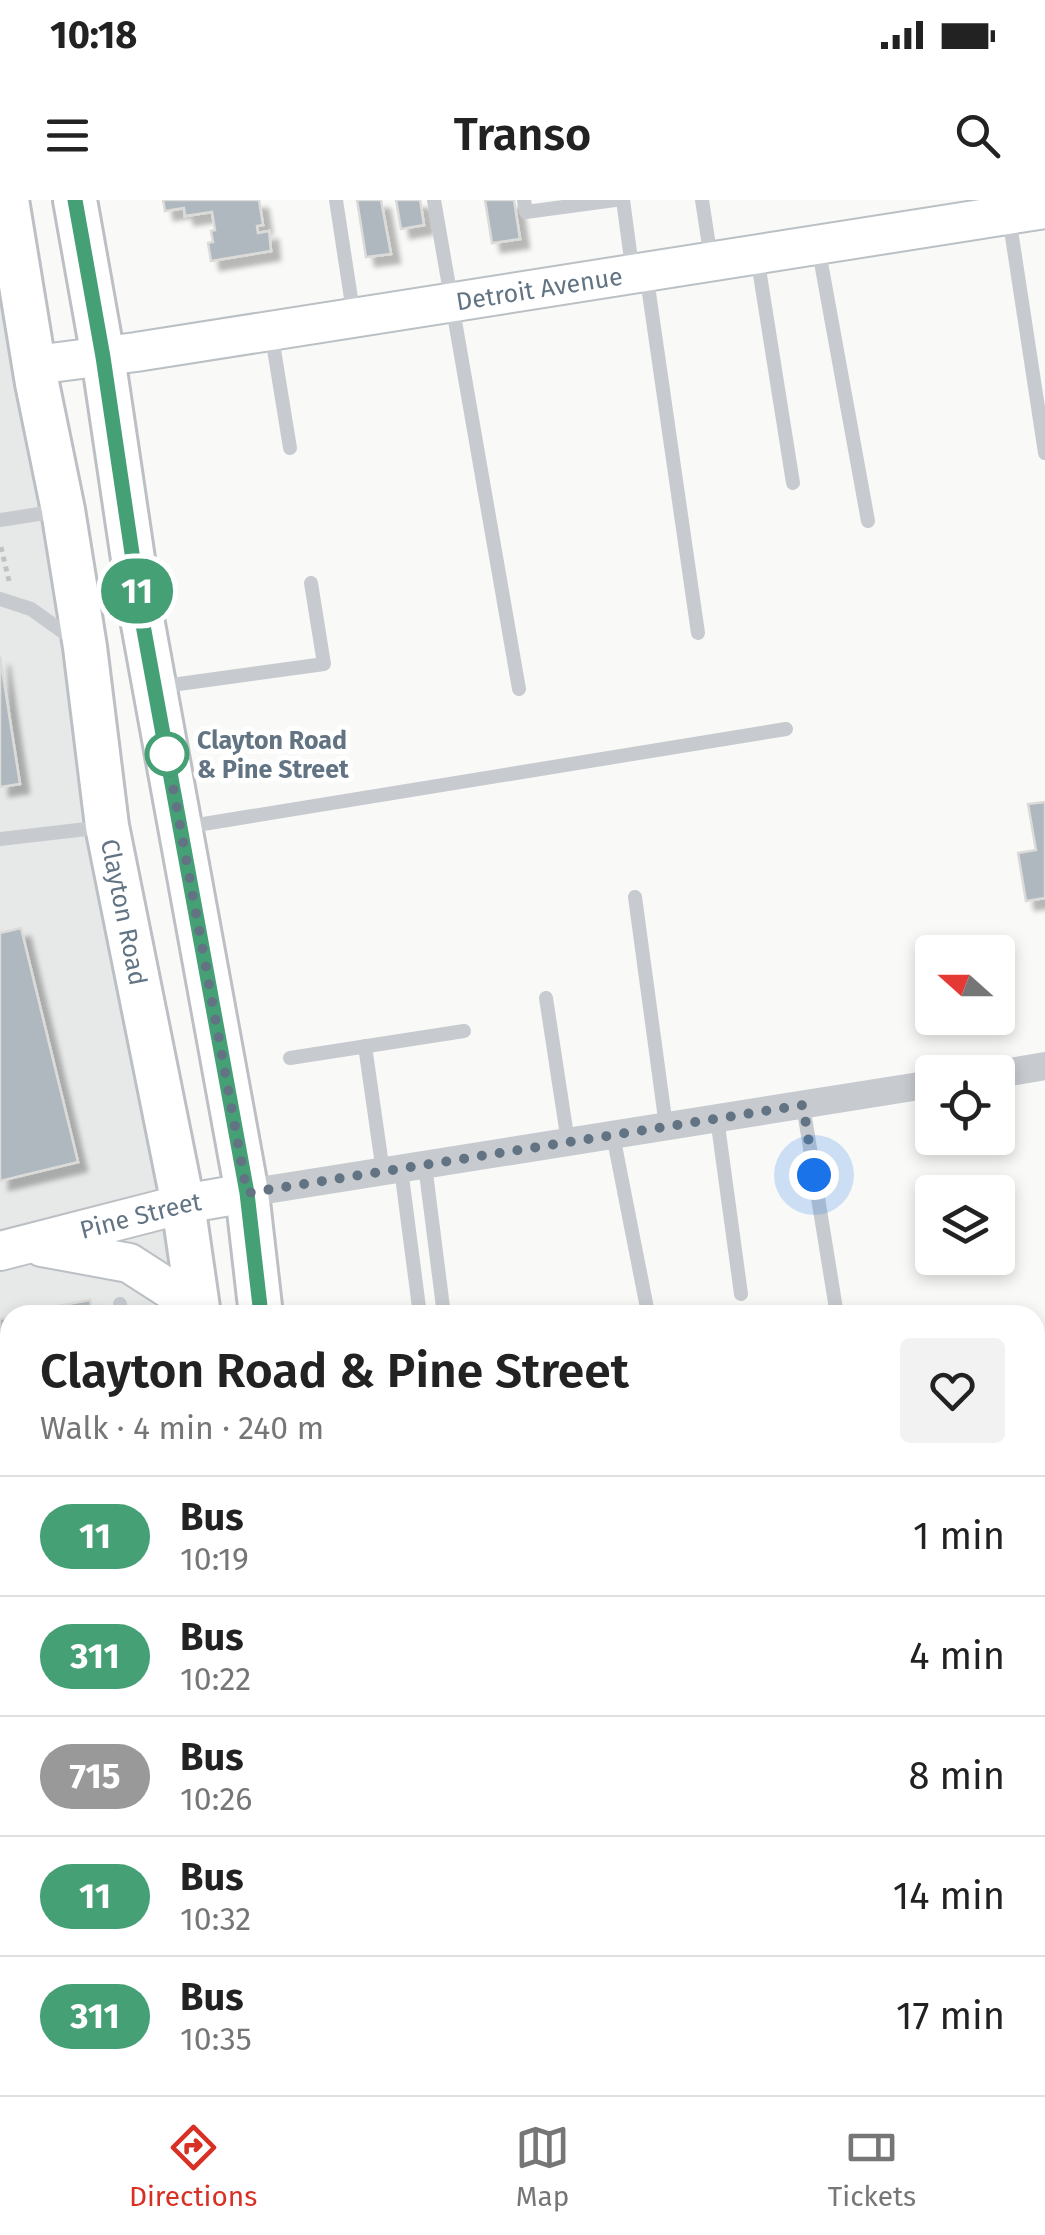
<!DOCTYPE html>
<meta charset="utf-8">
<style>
:root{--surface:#fff;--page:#f2f2f2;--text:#222;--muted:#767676;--line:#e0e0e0;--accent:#d93025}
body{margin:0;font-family:"Fira Sans",sans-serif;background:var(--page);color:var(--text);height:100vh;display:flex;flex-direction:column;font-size:38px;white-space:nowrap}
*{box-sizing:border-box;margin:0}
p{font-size:32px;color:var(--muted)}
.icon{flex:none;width:55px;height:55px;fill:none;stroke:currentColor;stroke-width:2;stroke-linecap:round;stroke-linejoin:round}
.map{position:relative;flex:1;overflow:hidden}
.side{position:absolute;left:0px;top:1105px;width:1045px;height:790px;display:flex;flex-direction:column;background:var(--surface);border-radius:30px 30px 0 0;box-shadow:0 5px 15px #0003}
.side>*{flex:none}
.badge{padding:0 20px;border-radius:32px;font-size:35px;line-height:65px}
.needle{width:65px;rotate:291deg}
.buttons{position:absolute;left:915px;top:735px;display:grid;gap:20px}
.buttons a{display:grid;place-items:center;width:100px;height:100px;border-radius:10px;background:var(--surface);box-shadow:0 5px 15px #0003;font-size:50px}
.you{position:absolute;width:50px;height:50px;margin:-25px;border:8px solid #fff;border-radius:50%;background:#1a73e8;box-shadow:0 0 0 15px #1a73e833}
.map>.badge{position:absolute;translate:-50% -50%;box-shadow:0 0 0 5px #fff}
.round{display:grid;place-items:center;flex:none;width:105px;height:105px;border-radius:10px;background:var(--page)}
.head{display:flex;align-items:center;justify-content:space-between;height:170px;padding:0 40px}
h1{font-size:48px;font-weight:600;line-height:75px}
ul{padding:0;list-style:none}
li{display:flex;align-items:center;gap:30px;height:120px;padding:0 40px;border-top:2px solid var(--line)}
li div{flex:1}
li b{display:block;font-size:38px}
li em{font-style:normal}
li .badge{min-width:110px;font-weight:700;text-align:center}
.status{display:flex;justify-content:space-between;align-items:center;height:70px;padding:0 50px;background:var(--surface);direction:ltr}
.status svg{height:28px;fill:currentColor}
header{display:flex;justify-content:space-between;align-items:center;height:130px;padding:0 40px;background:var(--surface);font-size:45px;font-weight:600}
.menu{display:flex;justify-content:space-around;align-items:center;height:140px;border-top:2px solid var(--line);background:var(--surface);font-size:28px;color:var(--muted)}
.menu a{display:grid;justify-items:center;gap:5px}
.menu .on{color:var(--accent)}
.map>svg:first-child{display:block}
</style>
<div class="status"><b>10:18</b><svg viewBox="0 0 49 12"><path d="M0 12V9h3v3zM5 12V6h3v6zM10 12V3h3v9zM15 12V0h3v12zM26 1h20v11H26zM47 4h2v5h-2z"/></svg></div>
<header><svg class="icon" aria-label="menu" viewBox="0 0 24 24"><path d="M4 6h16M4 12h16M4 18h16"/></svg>Transo<svg class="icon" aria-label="search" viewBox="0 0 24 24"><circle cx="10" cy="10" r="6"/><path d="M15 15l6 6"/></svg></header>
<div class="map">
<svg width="1045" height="1895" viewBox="0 0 1045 1895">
<defs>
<filter id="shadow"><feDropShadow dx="9" dy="9" stdDeviation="2.5" flood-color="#0004"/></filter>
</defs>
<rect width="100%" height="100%" fill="#f9f9f7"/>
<!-- built -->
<path fill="#e7e8e8" d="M0,57l199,1058h-189v442l-10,-6z"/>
<!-- green -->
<path fill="#dbe2d7" d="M0,1604l10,10v159l-10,13z"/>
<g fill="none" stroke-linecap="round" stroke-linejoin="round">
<!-- stream -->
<path stroke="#c1ccd1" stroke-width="9" d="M1035,1152l10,-7"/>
</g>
<!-- building -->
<g fill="#afb8be" stroke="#dbdbd9" stroke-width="2.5" filter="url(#shadow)">
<path d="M163,0h96l4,25 -6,1 1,7 11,-2 2,20 -60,10 -3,-18 5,-1 -2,-11 4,-1 -3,-18 -27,4 -1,-8 -19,3z"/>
<path d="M357,0h24l10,54 -25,3z"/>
<path d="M396,0h24l4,25 -23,4z"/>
<path d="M485,0h29l6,39 -28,4z"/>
<path d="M0,456l20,128 -20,3z"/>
<path d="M1045,602v96l-19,3 -8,-48 18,-3 -8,-46z"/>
<path d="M21,728l57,234 -78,19v-248z"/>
<path d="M90,1100l3,15h-40l-1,-8z"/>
<path d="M10,1117v284l-7,1 -3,-18v-265z"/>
</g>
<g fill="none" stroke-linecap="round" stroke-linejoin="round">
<defs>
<g id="secondary">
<path id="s1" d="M35,165l101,-13 909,-143"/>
<path d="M42,1047l87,16 42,27 20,25"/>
<path id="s2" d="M0,1051l183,-47 64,-11"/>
<path d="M0,1604l10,10"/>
<path d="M253,1885l10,10"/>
<path d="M333,1885l11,10"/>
</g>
<g id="primary">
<path id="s3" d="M7,0l30,183 26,127 22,137 22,179 76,378 16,111"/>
<path d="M75,0l28,157 38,256 106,580 14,122"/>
<path d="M0,1573l10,3"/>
</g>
<g id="highway">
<path d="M0,1786l10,-13"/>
<path d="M89,1895l12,-10"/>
</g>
</defs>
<!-- secondary casing -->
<use href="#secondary" stroke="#bbc0c5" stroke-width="42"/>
<!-- primary casing -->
<use href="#primary" stroke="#bcc0c4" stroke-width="48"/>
<!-- highway casing -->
<use href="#highway" stroke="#bbbfc2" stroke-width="55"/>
<!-- path -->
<g stroke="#c0c3c5" stroke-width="5" stroke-dasharray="5 5" stroke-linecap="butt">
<path d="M1,347l8,34"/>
<path d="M1,1466l9,51"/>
</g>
<!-- lane -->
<g stroke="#c7cbcf" stroke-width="14">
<path d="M336,0l18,118"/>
<path d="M434,0l85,489"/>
<path d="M524,0l2,12 89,-12"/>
<path d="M623,0l10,74"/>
<path d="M702,0l9,59"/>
<path d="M1009,17l36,236"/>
<path d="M818,46l50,275"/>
<path d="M757,56l36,227"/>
<path d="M646,72l52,361"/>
<path d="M271,131l19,117"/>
<path d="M0,320l58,-9"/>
<path d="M0,399l31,10 42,30"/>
<path d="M157,487l167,-23 -13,-81"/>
<path d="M185,627l601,-98"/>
<path d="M0,639l104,-12"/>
<path d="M635,697l31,229"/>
<path d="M546,798l22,144"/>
<path d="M365,846l18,126"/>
<path d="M290,858l174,-27"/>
<path d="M803,905l34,210"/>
<path d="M717,918l24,176"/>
<path d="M613,935l34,173"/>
<path d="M425,965l19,150"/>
<path d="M401,969l19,146"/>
<path d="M120,1104l2,11"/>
<path d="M0,1443l10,5"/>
</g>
<!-- street -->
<g stroke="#c7cbcf" stroke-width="28">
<path d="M998,874l47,-8"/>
<path d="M247,993l685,-109"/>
<path d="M1035,1405l10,-8"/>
<path d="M972,1885l13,10"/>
<path d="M413,1895l8,-10"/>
</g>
<!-- secondary -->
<use href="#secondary" stroke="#fff" stroke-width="38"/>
<!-- primary -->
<use href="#primary" stroke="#fff" stroke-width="42"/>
<!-- highway -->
<use href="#highway" stroke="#fff" stroke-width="50"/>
</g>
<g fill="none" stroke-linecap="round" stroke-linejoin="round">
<defs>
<path id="line" d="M75,0l28,157 38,257 106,579 14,122"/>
</defs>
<!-- line casing -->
<use href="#line" stroke="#fff" stroke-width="22"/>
<!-- line -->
<use href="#line" stroke="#46a076" stroke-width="15"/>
<!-- walk -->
<path stroke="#627484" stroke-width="10" stroke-dasharray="0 18" d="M167,554l80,439 556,-88 11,70"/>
</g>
<!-- markers -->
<circle fill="#fff" stroke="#46a076" stroke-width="5" cx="167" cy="554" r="20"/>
<g text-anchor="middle" stroke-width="10" stroke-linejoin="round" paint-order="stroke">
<!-- street labels -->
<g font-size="25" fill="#627484" stroke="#fff">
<text dy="9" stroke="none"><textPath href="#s1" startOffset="510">Detroit Avenue</textPath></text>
<text dy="9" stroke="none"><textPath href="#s3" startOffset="722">Clayton Road</textPath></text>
<text dy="9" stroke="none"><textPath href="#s2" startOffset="145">Pine Street</textPath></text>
</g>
<!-- stop labels -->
<g font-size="25" font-weight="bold" fill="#627484" stroke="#fff" text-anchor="start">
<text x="197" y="549">Clayton Road<tspan x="197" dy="29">&amp; Pine Street</tspan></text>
</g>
</g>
</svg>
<div class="buttons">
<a><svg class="needle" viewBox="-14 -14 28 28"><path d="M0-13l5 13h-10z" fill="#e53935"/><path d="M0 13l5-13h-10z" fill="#767676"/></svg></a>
<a><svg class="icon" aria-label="locate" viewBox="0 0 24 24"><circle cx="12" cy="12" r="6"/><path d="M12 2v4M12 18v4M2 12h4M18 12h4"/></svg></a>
<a><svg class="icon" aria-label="layers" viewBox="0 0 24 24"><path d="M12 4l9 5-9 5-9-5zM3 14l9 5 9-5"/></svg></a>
</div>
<div class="you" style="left:814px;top:975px"></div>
<b class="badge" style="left:137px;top:391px;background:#46a076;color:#fff">11</b>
<section class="side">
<div class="head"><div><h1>Clayton Road &amp; Pine Street</h1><p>Walk · 4 min · 240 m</p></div><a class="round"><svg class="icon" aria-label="heart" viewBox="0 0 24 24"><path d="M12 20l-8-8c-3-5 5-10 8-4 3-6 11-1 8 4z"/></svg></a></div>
<ul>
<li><span class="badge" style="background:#46a076;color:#fff">11</span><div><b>Bus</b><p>10:19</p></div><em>1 min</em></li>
<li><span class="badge" style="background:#46a076;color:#fff">311</span><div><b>Bus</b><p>10:22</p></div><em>4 min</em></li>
<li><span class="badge" style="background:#999;color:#fff">715</span><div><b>Bus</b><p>10:26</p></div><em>8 min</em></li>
<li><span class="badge" style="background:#46a076;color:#fff">11</span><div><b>Bus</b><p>10:32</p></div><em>14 min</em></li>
<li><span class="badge" style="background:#46a076;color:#fff">311</span><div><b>Bus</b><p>10:35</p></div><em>17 min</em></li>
</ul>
</section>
</div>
<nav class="menu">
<a class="on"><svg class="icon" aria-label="directions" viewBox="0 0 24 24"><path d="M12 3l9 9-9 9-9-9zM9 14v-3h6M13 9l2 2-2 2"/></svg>Directions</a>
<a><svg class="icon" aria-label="map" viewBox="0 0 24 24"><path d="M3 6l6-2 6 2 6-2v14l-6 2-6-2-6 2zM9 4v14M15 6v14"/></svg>Map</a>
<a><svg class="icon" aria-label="tickets" viewBox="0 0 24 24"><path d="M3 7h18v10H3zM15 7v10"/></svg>Tickets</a>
</nav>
